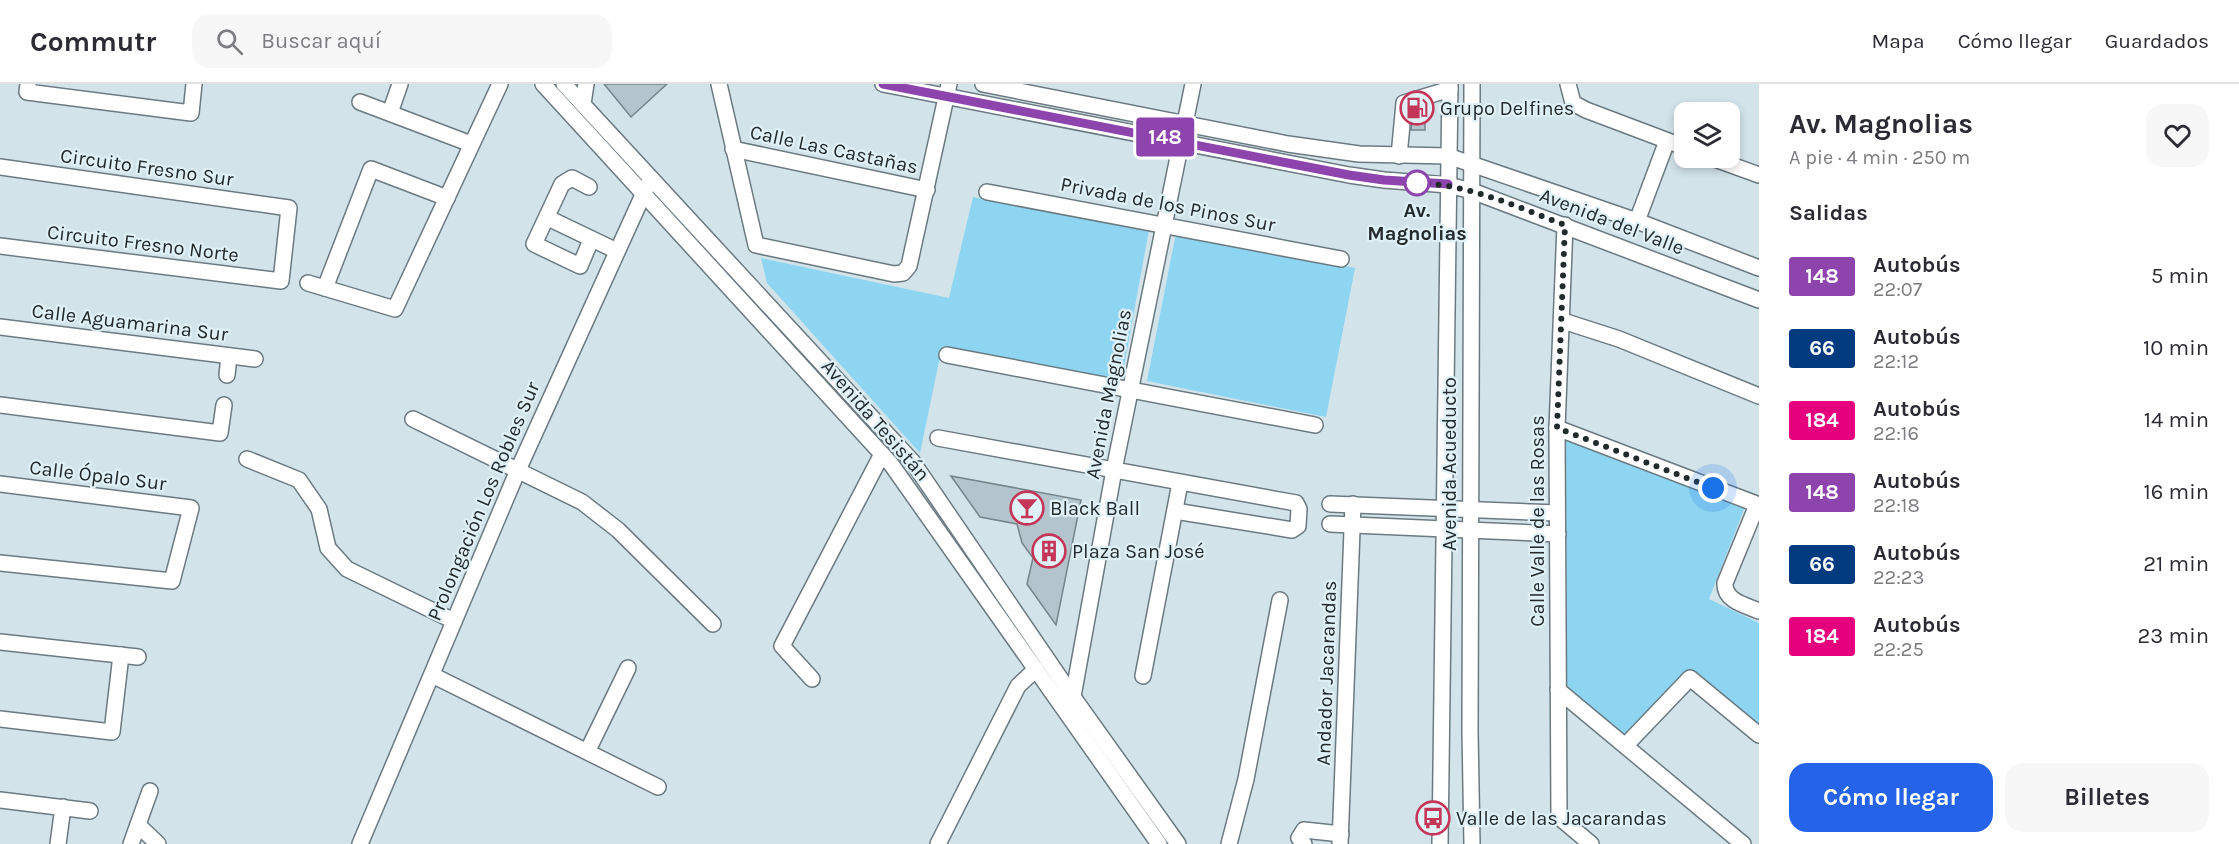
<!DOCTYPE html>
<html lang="es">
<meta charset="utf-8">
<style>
:root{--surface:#fff;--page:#f7f7f7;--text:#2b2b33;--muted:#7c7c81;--line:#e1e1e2;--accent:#2563eb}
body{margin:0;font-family:Karla,sans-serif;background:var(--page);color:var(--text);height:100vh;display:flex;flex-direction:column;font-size:22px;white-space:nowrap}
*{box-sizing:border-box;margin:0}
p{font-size:20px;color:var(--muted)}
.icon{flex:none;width:33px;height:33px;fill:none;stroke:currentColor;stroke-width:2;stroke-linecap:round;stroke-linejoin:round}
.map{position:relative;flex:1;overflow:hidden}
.drawer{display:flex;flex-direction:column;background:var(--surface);width:480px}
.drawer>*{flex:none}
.badge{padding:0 12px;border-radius:4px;font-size:21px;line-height:39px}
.buttons{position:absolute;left:1674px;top:18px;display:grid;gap:12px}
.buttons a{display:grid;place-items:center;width:66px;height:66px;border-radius:12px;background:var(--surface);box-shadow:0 3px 9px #0003;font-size:30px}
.you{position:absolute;width:30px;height:30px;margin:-15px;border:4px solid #fff;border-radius:50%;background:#1a73e8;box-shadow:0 0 0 9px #1a73e833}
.map>.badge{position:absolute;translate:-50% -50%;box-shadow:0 0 0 3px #fff}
h2{padding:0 30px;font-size:22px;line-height:54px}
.round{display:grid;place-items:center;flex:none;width:63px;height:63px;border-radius:18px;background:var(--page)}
.head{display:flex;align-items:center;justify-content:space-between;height:102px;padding:0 30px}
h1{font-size:28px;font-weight:700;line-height:45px}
.button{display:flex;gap:12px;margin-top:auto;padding:12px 30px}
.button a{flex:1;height:69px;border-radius:18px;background:var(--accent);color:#fff;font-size:24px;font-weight:700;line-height:69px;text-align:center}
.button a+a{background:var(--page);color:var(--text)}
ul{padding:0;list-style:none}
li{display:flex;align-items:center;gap:18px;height:72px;padding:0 30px}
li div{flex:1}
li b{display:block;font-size:22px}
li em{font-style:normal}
li .badge{min-width:66px;font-weight:700;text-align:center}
header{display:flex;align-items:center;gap:36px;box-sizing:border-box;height:84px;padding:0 30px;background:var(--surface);border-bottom:2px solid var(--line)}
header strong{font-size:28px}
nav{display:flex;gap:33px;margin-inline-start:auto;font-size:21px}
.search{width:420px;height:54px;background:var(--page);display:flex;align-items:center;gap:15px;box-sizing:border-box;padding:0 21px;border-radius:18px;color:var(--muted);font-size:22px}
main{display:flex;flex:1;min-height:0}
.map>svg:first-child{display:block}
</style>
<header>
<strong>Commutr</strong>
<div class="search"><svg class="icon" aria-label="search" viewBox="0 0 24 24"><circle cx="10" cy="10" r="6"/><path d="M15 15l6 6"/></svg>Buscar aquí</div>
<nav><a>Mapa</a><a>Cómo llegar</a><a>Guardados</a></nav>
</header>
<main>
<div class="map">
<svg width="1759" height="760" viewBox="0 0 1759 760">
<rect width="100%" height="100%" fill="#d2e3ea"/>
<!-- green -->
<g fill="#8ed5f2">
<path d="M973,113l176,33 -28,153 -179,-36 -22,106 -153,-170 -6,-25 188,40z"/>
<path d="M1176,149l179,35 -29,149 -179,-36z"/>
<path d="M1566,353l178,72 -35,90 50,24v102l-68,-55 -63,67 -61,-48z"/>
</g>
<!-- building -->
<g fill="#b4c4cc" stroke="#76858c" stroke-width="1.5">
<path d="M604,0h63l-36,33z"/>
<path d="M1425,23v23h-14l2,-20z"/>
<path d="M951,392l130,24 -25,125 -29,-41 6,-26 -11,-15 -5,-19 -37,-7z"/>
</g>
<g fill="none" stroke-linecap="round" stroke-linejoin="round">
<defs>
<g id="minor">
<path d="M28,0l-1,8 164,21 3,-29"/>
<path d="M543,0l348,380 268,380"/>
<path d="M564,0l348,377 161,236 105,147"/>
<path d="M719,0l37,161 138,29 9,-1 6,-7 40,-182"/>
<path d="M883,0l466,91 35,5 64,5 24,6 287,109"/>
<path d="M983,0l305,60 71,10 89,2 189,65 122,47"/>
<path d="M1472,0l-2,647 2,113"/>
<path d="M1568,0l5,19 13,7 98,37"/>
<path d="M360,18l111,42"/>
<path d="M583,20l3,-20"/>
<path d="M390,29l10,-29"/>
<path d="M733,65l194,41"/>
<path d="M1399,72l5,-53 46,-14"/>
<path d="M1712,74l47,17"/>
<path d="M0,83l289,41 -8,73 -281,-35"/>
<path d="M589,103l-17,-9 -10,6 -28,60 46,22 11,-26"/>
<path d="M987,108l354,67"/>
<path d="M548,134l69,33"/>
<path d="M1637,137l30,-80"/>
<path d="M1565,141l-8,203 2,389 32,27"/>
<path d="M308,199l87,26 105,-225"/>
<path d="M325,204l46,-119 76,29"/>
<path d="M1563,237l56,18 140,57"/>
<path d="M0,243l255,32"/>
<path d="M947,271l368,70"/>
<path d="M227,291l2,-19"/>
<path d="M0,321l220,28 4,-28"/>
<path d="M413,335l169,83 36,28 95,94"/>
<path d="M1557,344l202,77"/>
<path d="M938,354l358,65 3,6 -1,17 -6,4 -117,-19"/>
<path d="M247,375l52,21 20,29 9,39 19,21 107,52"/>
<path d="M0,400l191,24 -19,73 -172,-18"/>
<path d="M1330,420l227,9"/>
<path d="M1757,421l-32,78c-1,18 20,22 34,28"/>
<path d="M1330,440l228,10"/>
<path d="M0,558l138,15"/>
<path d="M432,591l226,112"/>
<path d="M1143,592l37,-193"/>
<path d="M812,595l-30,-33 100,-192"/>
<path d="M1558,606l185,154"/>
<path d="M1072,618l42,-232 79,-386"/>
<path d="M0,635l112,13 9,-77"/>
<path d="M1626,661l64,-67 69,57"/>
<path d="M588,666l40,-82"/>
<path d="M0,716l90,11"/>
<path d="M138,741l20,19"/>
<path d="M58,760l5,-37"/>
<path d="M131,760l19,-53"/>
<path d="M360,760l158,-374 129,-284"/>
<path d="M938,760l80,-158 18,-17"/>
<path d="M1229,760l17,-65 34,-179"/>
<path d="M1304,760l-5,-6 5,-8 37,4"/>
<path d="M1340,760l13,-340"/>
<path d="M1440,760l10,-760"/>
</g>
</defs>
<!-- minor casing -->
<use href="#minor" stroke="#6b7a81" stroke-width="18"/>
<!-- minor -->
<use href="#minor" stroke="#fff" stroke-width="15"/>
</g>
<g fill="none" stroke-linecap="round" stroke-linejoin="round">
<defs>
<path id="line" d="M883,0l466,91 35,5 64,4"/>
</defs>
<!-- line casing -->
<use href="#line" stroke="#fff" stroke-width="14"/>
<!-- line -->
<use href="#line" stroke="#8e44ad" stroke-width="9"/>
<!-- walk -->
<path stroke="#232a2c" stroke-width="6" stroke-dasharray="0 10.8" d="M1417,99c52,1 100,24 148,42l-8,203 156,60"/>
</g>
<!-- icons -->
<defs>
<symbol id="fuel-ring" viewBox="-11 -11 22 22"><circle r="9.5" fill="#dff0f7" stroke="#c43558" stroke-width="1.5"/><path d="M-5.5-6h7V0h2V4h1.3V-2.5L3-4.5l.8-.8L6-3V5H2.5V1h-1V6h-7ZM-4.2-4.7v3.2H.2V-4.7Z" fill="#c43558"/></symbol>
<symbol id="bar-ring" viewBox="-11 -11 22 22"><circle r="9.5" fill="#dff0f7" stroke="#c43558" stroke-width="1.5"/><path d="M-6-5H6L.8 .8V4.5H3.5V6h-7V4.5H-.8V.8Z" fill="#c43558"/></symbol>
<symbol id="building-ring" viewBox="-11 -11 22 22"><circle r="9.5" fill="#dff0f7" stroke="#c43558" stroke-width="1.5"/><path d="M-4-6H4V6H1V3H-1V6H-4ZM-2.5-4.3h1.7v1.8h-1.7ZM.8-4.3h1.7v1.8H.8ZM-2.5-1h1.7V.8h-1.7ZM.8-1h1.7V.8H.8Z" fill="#c43558"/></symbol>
<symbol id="bus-ring" viewBox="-11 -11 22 22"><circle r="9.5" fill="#dff0f7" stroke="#c43558" stroke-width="1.5"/><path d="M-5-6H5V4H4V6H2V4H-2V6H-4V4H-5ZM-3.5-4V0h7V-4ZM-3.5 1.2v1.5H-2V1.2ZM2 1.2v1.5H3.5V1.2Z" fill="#c43558"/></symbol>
</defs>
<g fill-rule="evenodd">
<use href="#fuel-ring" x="1398" y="5" width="38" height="38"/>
<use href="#bar-ring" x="1008" y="405" width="38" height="38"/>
<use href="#building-ring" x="1030" y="448" width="38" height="38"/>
<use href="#bus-ring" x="1414" y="715" width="38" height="38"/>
</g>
<!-- markers -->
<circle fill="#fff" stroke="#8e44ad" stroke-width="3" cx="1417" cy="99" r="12"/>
<g text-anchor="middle" stroke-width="4.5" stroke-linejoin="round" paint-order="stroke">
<!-- poi labels -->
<g font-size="20" fill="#232a2c" stroke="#dff0f7" text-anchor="start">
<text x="1440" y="31">Grupo Delfines</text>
<text x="1050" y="431">Black Ball</text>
<text x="1072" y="474">Plaza San José</text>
<text x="1456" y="741">Valle de las Jacarandas</text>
</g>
<!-- street labels -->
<g font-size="20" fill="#232a2c" stroke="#dff0f7">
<text transform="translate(834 65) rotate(12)" y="7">Calle Las Castañas</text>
<text transform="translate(147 83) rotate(8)" y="7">Circuito Fresno Sur</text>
<text transform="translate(1168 120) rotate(11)" y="7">Privada de los Pinos Sur</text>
<text transform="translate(1612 137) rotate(21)" y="7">Avenida del Valle</text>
<text transform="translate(143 159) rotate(7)" y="7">Circuito Fresno Norte</text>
<text transform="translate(130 238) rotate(7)" y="7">Calle Aguamarina Sur</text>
<text transform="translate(1108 310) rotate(-79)" y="7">Avenida Magnolias</text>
<text transform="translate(876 336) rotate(49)" y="7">Avenida Tesistán</text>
<text transform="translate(1449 380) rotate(-90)" y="7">Avenida Acueducto</text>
<text transform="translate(98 391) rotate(7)" y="7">Calle Ópalo Sur</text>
<text transform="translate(483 417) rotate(-67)" y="7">Prolongación Los Robles Sur</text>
<text transform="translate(1537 437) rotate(-90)" y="7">Calle Valle de las Rosas</text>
<text transform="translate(1326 589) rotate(-88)" y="7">Andador Jacarandas</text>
</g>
<!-- stop labels -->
<g font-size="20" font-weight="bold" fill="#232a2c" stroke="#dff0f7">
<text x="1417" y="133">Av.<tspan x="1417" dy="23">Magnolias</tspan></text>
</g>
</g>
</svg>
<div class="buttons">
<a><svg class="icon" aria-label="layers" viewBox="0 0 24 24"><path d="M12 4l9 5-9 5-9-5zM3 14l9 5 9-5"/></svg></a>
</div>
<div class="you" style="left:1713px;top:404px"></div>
<b class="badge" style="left:1165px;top:53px;background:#8e44ad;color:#fff">148</b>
</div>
<section class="drawer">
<div class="head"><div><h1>Av. Magnolias</h1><p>A pie · 4 min · 250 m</p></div><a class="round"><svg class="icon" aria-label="heart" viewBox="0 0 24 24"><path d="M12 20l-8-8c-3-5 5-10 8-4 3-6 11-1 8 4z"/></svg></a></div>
<h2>Salidas</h2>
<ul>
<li><span class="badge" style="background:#8e44ad;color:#fff">148</span><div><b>Autobús</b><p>22:07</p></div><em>5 min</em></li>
<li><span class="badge" style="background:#003b80;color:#fff">66</span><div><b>Autobús</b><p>22:12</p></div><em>10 min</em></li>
<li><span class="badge" style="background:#e6007e;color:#fff">184</span><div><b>Autobús</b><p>22:16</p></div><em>14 min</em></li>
<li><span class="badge" style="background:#8e44ad;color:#fff">148</span><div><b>Autobús</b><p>22:18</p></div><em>16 min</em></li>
<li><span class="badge" style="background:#003b80;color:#fff">66</span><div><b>Autobús</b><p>22:23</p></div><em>21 min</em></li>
<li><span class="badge" style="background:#e6007e;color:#fff">184</span><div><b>Autobús</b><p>22:25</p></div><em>23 min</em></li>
</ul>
<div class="button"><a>Cómo llegar</a><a>Billetes</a></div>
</section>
</main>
